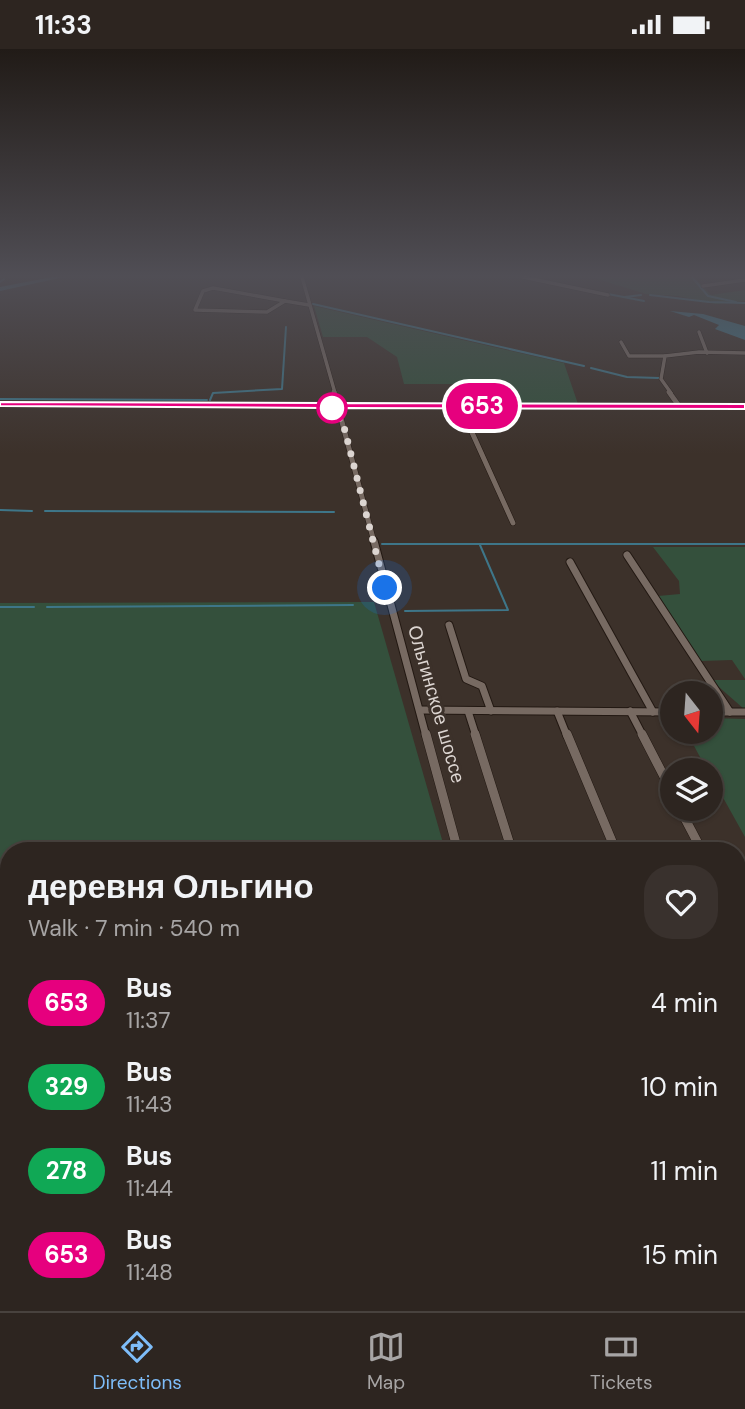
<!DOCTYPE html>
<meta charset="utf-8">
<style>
:root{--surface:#2d2520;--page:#39312d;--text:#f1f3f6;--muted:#a7a5a5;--line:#48423e;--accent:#7ebdf9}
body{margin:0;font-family:"DM Sans",sans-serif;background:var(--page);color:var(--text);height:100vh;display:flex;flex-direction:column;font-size:26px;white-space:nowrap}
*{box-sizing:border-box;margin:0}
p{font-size:23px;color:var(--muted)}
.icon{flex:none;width:38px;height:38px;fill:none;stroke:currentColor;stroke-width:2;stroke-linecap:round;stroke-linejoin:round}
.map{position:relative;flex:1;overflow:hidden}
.panel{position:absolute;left:0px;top:793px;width:746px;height:471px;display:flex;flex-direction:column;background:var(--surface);border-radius:28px 28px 0 0;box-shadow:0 2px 5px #0004,0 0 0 2px var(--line)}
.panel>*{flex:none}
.badge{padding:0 14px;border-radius:23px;font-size:24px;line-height:46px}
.needle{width:46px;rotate:163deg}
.tools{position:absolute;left:660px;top:632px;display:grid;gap:14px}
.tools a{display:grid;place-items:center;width:63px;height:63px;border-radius:50%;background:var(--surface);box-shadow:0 2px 5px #0004,0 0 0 2px var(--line);font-size:35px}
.you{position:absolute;width:35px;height:35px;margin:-18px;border:5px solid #fff;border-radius:50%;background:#1a73e8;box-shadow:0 0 0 10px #1a73e833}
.map>.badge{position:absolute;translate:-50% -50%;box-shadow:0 0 0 4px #fff}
.round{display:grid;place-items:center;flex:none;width:74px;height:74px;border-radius:28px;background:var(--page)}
.headline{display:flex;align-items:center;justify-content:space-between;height:119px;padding:0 28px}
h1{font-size:33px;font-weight:700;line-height:52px}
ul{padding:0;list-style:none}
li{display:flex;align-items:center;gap:21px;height:84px;padding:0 28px}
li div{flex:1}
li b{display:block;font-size:26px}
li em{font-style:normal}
li .badge{min-width:77px;font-weight:700;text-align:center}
.status{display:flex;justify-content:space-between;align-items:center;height:49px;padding:0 35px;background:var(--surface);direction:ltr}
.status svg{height:19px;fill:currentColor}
.dock{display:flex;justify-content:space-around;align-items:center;height:98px;border-top:2px solid var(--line);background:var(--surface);font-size:19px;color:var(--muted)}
.dock a{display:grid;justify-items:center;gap:4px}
.dock .current{color:var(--accent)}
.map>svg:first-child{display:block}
</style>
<div class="status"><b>11:33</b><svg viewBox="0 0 49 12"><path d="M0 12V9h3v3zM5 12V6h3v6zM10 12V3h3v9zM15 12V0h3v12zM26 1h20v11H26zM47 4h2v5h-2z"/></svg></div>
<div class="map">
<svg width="745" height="1262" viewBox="0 0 745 1262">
<rect width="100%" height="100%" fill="#3c312a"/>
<!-- green -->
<g fill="#34503c">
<path d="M591,228h103l17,18 34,-5v11l-29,3 -38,-8 -32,-2z"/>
<path d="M314,257l250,57 14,41 -111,-1 -7,-19h-56l-7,-27 -30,-20h-44z"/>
<path d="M653,498h92v132l-13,-19 -31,1 -43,-65 22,-2 -1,-13z"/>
<path d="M374,553l71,248 -436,1v347l-9,64v-659z"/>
<path d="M711,631h34v31l-1,-2z"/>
<path d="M711,669l34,1v118l-34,-61 -1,-6h-3l-14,-26 -2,-12 19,-1z"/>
</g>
<!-- water -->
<path fill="#3e7689" d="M670,262l33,3 42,12v14l-30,-11 4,-4 -25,-10 -5,2z"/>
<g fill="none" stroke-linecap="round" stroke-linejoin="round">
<!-- stream -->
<g stroke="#3e7689" stroke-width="2">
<path d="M692,228l16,19 28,6"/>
<path d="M0,233l4,-3"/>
<path d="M608,245l36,7"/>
<path d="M650,246l59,7 36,1"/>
<path d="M625,248l16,-2"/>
<path d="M313,255l271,62"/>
<path d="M591,319l36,9 32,1"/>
<path d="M0,350l207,1"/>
<path d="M210,351l3,-7 69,-4 4,-62"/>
<path d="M0,461l32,1"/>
<path d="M45,462l289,1"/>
<path d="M382,495h363"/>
<path d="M0,558h34"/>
<path d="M47,558l306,-2"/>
<path d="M405,562l103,-1 -28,-65"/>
</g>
<!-- river -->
<path fill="#3e7689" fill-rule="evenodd" d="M52,228h12l-64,14v-4z"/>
<defs>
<g id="street-far4">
<path d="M302,228l33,116"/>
<path d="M523,228l85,18"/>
<path d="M703,237l42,-6"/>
<path d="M213,239l72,13 -18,11 -72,-2 8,-19z"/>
<path d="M285,252l24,4"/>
<path d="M699,283l8,21"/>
<path d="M621,293l8,14h36"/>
<path d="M671,344l-10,-14 4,-23 34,-4 46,1"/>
</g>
<g id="street-far3">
<path d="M334,343l40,150"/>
<path d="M669,343l10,14"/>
<path d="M460,357l53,117"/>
</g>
<g id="street-far2">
<path d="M374,492l52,195"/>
<path d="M627,506l103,157"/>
<path d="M570,513l83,150"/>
<path d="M449,576l17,54 16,7 9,25"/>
<path d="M420,661l252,2"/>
<path d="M468,662l8,25"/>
<path d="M557,662l10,25"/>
<path d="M630,662l13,25"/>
<path d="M710,663h35"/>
</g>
<g id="street-far1">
<path d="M426,685l32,117"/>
<path d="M475,685l37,117"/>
<path d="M567,685l49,117"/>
<path d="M642,685l30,58"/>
<path d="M680,760l22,42"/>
<path d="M737,867l3,6"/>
<path d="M737,920h8"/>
</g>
<g id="street">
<path d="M737,1086l8,30"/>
<path d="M579,1255l2,7"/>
<path d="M6,1262l3,-21"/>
</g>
<path id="secondary" d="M0,353l745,3v4l-745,-3z"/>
</defs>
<!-- street-far4 casing -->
<use href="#street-far4" stroke="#221812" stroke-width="4.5"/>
<!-- street-far3 casing -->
<use href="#street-far3" stroke="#221812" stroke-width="6"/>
<!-- street-far2 casing -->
<use href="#street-far2" stroke="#221812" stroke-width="9"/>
<!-- street-far1 casing -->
<use href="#street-far1" stroke="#221812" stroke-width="10"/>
<!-- street casing -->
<use href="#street" stroke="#221812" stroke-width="13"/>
<!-- secondary casing -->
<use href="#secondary" stroke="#221812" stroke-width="1"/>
<!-- street-far4 -->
<use href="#street-far4" stroke="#776a62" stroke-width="3.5"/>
<!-- street-far3 -->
<use href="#street-far3" stroke="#776a62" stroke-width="5"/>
<!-- street-far2 -->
<use href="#street-far2" stroke="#776a62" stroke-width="7"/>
<!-- street-far1 -->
<use href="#street-far1" stroke="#776a62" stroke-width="9"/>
<!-- street -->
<use href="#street" stroke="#776a62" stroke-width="11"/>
<!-- secondary -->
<use href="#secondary" fill="#8c6d5b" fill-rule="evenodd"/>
</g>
<!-- sky -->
<linearGradient id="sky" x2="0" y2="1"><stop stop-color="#211b17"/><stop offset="0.56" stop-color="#504e55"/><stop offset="1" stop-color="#504e55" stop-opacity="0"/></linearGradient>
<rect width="745" height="405" fill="url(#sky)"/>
<!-- line -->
<path fill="#e6007e" stroke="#fff" stroke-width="2" d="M0,353l327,1 4,3 7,-3 407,1v5l-402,-1 -16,3 -4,-3 -323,-2z"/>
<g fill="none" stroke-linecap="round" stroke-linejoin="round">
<!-- walk -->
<path stroke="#dcd5d1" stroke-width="7" stroke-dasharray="0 12.6" d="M332,359l11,15 42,165"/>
</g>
<!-- markers -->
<circle fill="#fff" stroke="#e6007e" stroke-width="3.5" cx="332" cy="359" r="14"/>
<g text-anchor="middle" stroke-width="6" stroke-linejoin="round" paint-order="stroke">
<!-- street labels -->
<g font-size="19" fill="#dcd5d1" stroke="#3c312a">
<text transform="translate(437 655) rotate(74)" y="7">Ольгинское шоссе</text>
</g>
</g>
</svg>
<div class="tools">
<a><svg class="needle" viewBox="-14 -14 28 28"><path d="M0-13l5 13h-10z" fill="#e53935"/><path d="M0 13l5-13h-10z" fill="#a7a5a5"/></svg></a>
<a><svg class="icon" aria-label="layers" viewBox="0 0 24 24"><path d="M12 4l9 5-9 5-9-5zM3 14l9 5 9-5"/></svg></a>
</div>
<div class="you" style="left:385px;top:539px"></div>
<b class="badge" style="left:482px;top:357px;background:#e6007e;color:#fff">653</b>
<section class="panel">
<div class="headline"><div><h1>деревня Ольгино</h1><p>Walk · 7 min · 540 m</p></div><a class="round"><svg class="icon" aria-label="heart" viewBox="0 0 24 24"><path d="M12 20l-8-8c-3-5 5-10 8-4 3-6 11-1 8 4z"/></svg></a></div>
<ul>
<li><span class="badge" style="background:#e6007e;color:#fff">653</span><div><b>Bus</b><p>11:37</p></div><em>4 min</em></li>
<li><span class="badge" style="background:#10a855;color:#fff">329</span><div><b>Bus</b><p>11:43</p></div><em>10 min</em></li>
<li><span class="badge" style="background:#10a855;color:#fff">278</span><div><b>Bus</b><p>11:44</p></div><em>11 min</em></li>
<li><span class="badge" style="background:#e6007e;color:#fff">653</span><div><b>Bus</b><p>11:48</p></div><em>15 min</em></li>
</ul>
</section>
</div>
<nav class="dock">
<a class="current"><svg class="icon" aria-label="directions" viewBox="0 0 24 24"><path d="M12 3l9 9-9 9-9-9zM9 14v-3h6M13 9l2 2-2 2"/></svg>Directions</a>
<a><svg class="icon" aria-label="map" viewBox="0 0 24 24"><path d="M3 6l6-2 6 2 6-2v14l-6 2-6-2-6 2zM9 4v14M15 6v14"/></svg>Map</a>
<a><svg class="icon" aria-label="tickets" viewBox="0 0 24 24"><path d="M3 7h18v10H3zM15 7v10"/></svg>Tickets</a>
</nav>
